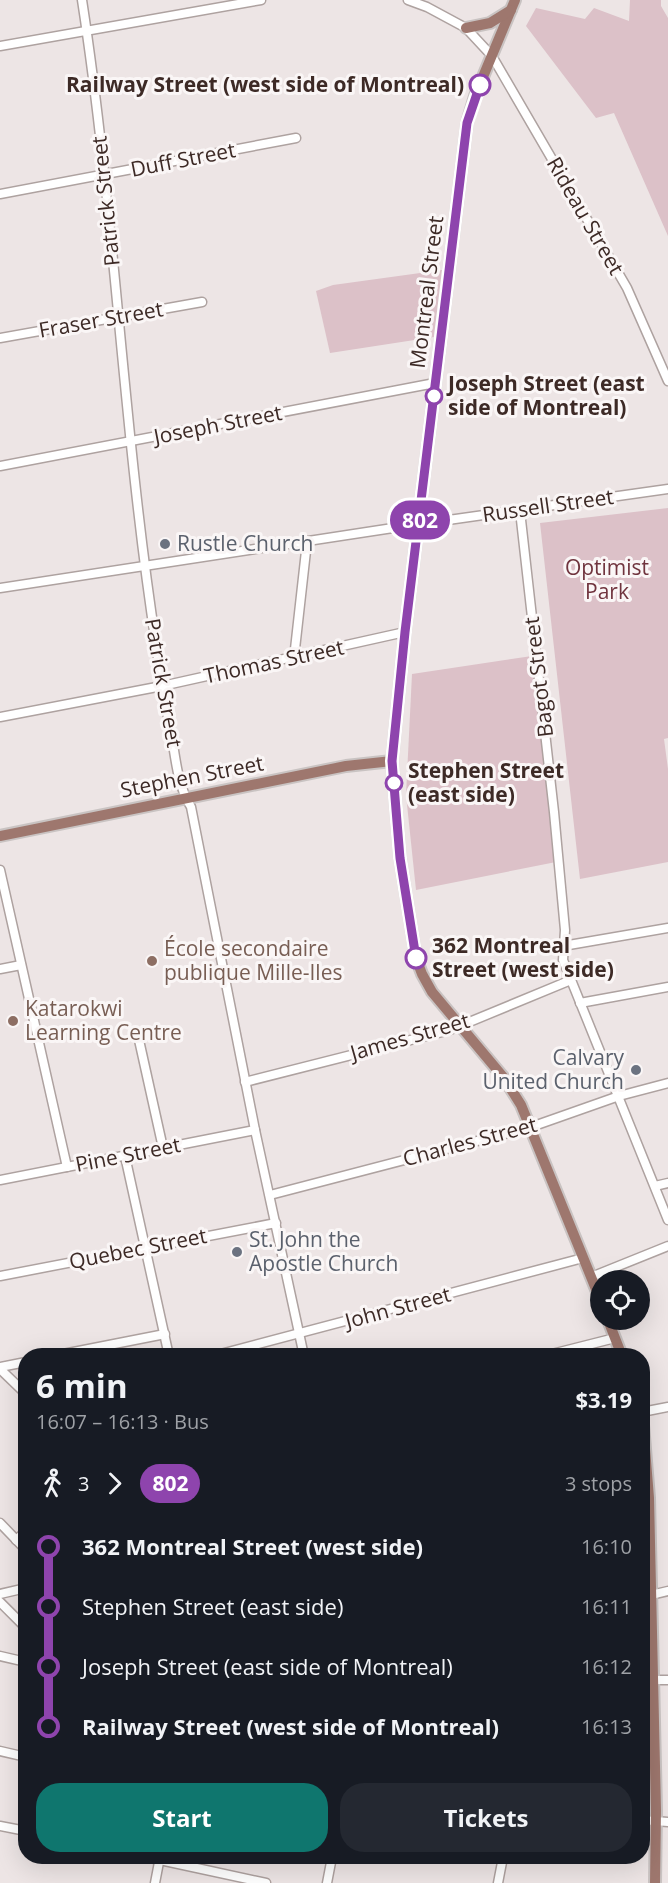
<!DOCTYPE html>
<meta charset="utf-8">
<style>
:root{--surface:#171b24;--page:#242831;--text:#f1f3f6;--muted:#9ea1a6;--accent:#0f766e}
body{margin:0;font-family:"Open Sans",sans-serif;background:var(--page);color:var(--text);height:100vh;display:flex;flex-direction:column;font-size:22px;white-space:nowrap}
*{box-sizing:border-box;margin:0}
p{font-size:20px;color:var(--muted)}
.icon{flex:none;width:33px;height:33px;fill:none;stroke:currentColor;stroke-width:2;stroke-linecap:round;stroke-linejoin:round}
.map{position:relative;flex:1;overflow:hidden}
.panel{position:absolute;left:18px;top:1348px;width:632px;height:516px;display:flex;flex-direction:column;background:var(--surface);border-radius:24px;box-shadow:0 6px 24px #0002}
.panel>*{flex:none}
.badge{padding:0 12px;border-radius:20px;font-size:21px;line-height:39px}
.controls{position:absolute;left:590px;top:1270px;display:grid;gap:12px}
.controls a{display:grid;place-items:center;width:60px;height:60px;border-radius:50%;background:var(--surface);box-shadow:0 6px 24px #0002;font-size:30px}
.map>.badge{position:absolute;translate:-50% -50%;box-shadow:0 0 0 3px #fff}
.legs{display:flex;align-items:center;gap:9px;height:66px;padding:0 18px;font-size:20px}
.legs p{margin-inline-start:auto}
.head{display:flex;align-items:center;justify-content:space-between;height:102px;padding:0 18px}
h1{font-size:33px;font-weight:700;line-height:45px}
.cta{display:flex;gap:12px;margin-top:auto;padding:12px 18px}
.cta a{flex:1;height:69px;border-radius:24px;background:var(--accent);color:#fff;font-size:24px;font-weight:700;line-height:69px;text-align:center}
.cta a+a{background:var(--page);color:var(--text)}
ul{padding:0 18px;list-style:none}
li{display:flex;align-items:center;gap:21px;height:60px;font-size:22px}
li i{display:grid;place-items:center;width:9px;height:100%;margin:0 8px;background:currentColor}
li i::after{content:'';width:15px;height:15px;margin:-8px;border:4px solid;border-radius:50%;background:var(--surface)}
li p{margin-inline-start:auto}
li:first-child i{background:linear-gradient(#0000 50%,currentColor 0)}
li:last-child i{background:linear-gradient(currentColor 50%,#0000 0)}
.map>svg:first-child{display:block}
</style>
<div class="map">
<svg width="668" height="1883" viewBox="0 0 668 1883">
<rect width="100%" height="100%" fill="#ede5e5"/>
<!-- green -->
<g fill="#dcc1c8">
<path d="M630,0h31v6l7,12v218l-54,-123 -18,5 -70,-92 10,-18 49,11 9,-11 35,13z"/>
<path d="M442,270l-8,67 -104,16 -14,-62 17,-6z"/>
<path d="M668,508v230l-4,1 4,30v93l-88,17 -40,-356z"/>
<path d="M532,656l24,206 -140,28 -10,-95 6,-121z"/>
</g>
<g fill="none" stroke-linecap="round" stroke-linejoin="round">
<defs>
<g id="minor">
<path d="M82,0c33,214 41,431 74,644 4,32 10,63 16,94 4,24 6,48 19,69l64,323 49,226"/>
<path d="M408,0l19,7 39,21 26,28 135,232 41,93"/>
<path d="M0,46l261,-46"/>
<path d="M0,194l296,-56"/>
<path d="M0,338l202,-36"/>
<path d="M0,466l435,-83"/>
<path d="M520,511l34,301 11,118 -2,30 105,260"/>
<path d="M0,588l406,-62 262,-37"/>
<path d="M294,658l13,-116"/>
<path d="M0,717l162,-31 243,-54"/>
<path d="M0,870l67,297"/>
<path d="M563,946l105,-18"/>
<path d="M0,969l21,-4"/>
<path d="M580,1003l88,-16"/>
<path d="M139,1040l24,108"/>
<path d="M245,1082l205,-52 121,-50"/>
<path d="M125,1156l44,200"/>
<path d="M0,1180l255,-50"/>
<path d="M655,1186l13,-3"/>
<path d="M270,1195l261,-68 88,-31 49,-13"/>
<path d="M0,1276l276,-53"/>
<path d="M591,1277l77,-31"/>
<path d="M53,1356l112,-22"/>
<path d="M213,1356l370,-98"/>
<path d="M544,1356l71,-18"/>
<path d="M0,1367l26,-5"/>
<path d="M0,1369l26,25"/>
<path d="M642,1412l26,-5"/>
<path d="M0,1523l26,27"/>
<path d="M16,1540l10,-9"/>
<path d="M0,1594l26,-6"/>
<path d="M651,1595l17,-4"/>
<path d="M0,1602l26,26"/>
<path d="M0,1656l26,6"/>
<path d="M642,1680h26"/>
<path d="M0,1751l26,6"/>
<path d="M642,1820l26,2"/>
<path d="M0,1826l26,5"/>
<path d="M146,1857l120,26"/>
<path d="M155,1883l5,-26"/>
<path d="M327,1883l5,-26"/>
<path d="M498,1883l5,-26"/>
</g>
<g id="major">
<path d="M515,0l-40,96 -8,27 -62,509 -13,129 8,97 16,100 6,16 10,18 72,86 17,27 79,194"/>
<path d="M466,28l24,-5 21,-13"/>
<path d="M0,836l346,-70 46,-5"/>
<path d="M608,1320l14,36"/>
<path d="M642,1412l7,86 7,313 -1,72"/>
</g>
</defs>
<!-- minor casing -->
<use href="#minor" stroke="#aea2a0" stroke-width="11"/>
<!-- major casing -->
<use href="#major" stroke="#c9c3c2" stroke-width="14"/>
<!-- minor -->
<use href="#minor" stroke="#fff" stroke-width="8"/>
<!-- major -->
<use href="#major" stroke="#9e776e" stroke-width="10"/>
</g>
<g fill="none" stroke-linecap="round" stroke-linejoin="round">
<defs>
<path id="line-1" d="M416,958l-16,-100 -8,-97 13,-129 62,-509 13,-38"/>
</defs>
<!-- line-1 casing -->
<use href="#line-1" stroke="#fff" stroke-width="14"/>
<!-- line-1 -->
<use href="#line-1" stroke="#8e44ad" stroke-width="9"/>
</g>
<!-- markers -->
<g fill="#fff" stroke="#8e44ad" stroke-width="3">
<circle cx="480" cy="85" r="10"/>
<circle cx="434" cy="396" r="8"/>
<circle cx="394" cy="783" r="8"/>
<circle cx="416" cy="958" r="10"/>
</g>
<g fill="#6b7280" stroke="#faf6f6" stroke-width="2">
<circle cx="165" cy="544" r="6"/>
<circle cx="636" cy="1070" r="6"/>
<circle cx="237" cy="1252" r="6"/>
</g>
<g fill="#8d6e63" stroke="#faf6f6" stroke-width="2">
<circle cx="152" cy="961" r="6"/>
<circle cx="13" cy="1021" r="6"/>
</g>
<g text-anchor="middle" stroke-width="6" stroke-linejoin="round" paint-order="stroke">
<!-- stop labels -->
<g font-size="21" font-weight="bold" fill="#3d2a26" stroke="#faf6f6" text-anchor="start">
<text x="464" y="92" text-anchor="end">Railway Street (west side of Montreal)</text>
<text x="448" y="391">Joseph Street (east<tspan x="448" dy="24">side of Montreal)</tspan></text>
<text x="408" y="778">Stephen Street<tspan x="408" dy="24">(east side)</tspan></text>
<text x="432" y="953">362 Montreal<tspan x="432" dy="24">Street (west side)</tspan></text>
</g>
<!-- street labels -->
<g font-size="21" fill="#3d2a26" stroke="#faf6f6">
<text transform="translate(183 160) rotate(-11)" y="7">Duff Street</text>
<text transform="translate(106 201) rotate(-96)" y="7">Patrick Street</text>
<text transform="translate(585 216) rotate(60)" y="7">Rideau Street</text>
<text transform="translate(427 292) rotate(-83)" y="7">Montreal Street</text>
<text transform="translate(101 320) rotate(-10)" y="7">Fraser Street</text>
<text transform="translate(218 425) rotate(-11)" y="7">Joseph Street</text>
<text transform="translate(548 506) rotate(-8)" y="7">Russell Street</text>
<text transform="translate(274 662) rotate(-12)" y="7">Thomas Street</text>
<text transform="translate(539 677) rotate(-97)" y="7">Bagot Street</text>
<text transform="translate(163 683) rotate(80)" y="7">Patrick Street</text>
<text transform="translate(192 777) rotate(-11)" y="7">Stephen Street</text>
<text transform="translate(410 1037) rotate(-16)" y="7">James Street</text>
<text transform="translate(470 1142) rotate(-15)" y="7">Charles Street</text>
<text transform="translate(128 1155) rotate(-11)" y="7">Pine Street</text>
<text transform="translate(138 1249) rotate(-11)" y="7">Quebec Street</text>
<text transform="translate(398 1308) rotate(-15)" y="7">John Street</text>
</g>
<!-- worship labels -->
<g font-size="21" fill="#5b616d" stroke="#faf6f6" text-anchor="start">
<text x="177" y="551">Rustle Church</text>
<text x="624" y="1065" text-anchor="end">Calvary<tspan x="624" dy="24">United Church</tspan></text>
<text x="249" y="1247">St. John the<tspan x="249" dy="24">Apostle Church</tspan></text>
</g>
<!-- park labels -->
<g font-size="21" fill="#70343e" stroke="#faf6f6">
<text x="607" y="575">Optimist<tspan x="607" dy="24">Park</tspan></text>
</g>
<!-- education labels -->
<g font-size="21" fill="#785e54" stroke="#faf6f6" text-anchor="start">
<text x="164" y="956">École secondaire<tspan x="164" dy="24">publique Mille-Iles</tspan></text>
<text x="25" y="1016">Katarokwi<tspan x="25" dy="24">Learning Centre</tspan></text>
</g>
</g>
</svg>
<div class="controls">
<a><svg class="icon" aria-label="locate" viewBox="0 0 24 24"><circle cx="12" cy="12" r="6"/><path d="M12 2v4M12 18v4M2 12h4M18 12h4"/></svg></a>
</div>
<b class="badge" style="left:420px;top:520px;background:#8e44ad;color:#fff">802</b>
<section class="panel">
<div class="head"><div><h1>6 min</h1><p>16:07 – 16:13 · Bus</p></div><b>$3.19</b></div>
<div class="legs"><svg class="icon" aria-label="walk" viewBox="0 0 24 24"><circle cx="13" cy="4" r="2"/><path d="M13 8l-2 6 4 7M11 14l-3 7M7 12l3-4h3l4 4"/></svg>3<svg class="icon" aria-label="forward" viewBox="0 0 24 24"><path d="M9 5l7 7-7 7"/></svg><b class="badge" style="background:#8e44ad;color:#fff">802</b><p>3 stops</p></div>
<ul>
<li><i style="color:#8e44ad"></i><b>362 Montreal Street (west side)</b><p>16:10</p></li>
<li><i style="color:#8e44ad"></i><span>Stephen Street (east side)</span><p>16:11</p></li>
<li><i style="color:#8e44ad"></i><span>Joseph Street (east side of Montreal)</span><p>16:12</p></li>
<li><i style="color:#8e44ad"></i><b>Railway Street (west side of Montreal)</b><p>16:13</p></li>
</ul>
<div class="cta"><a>Start</a><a>Tickets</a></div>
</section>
</div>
